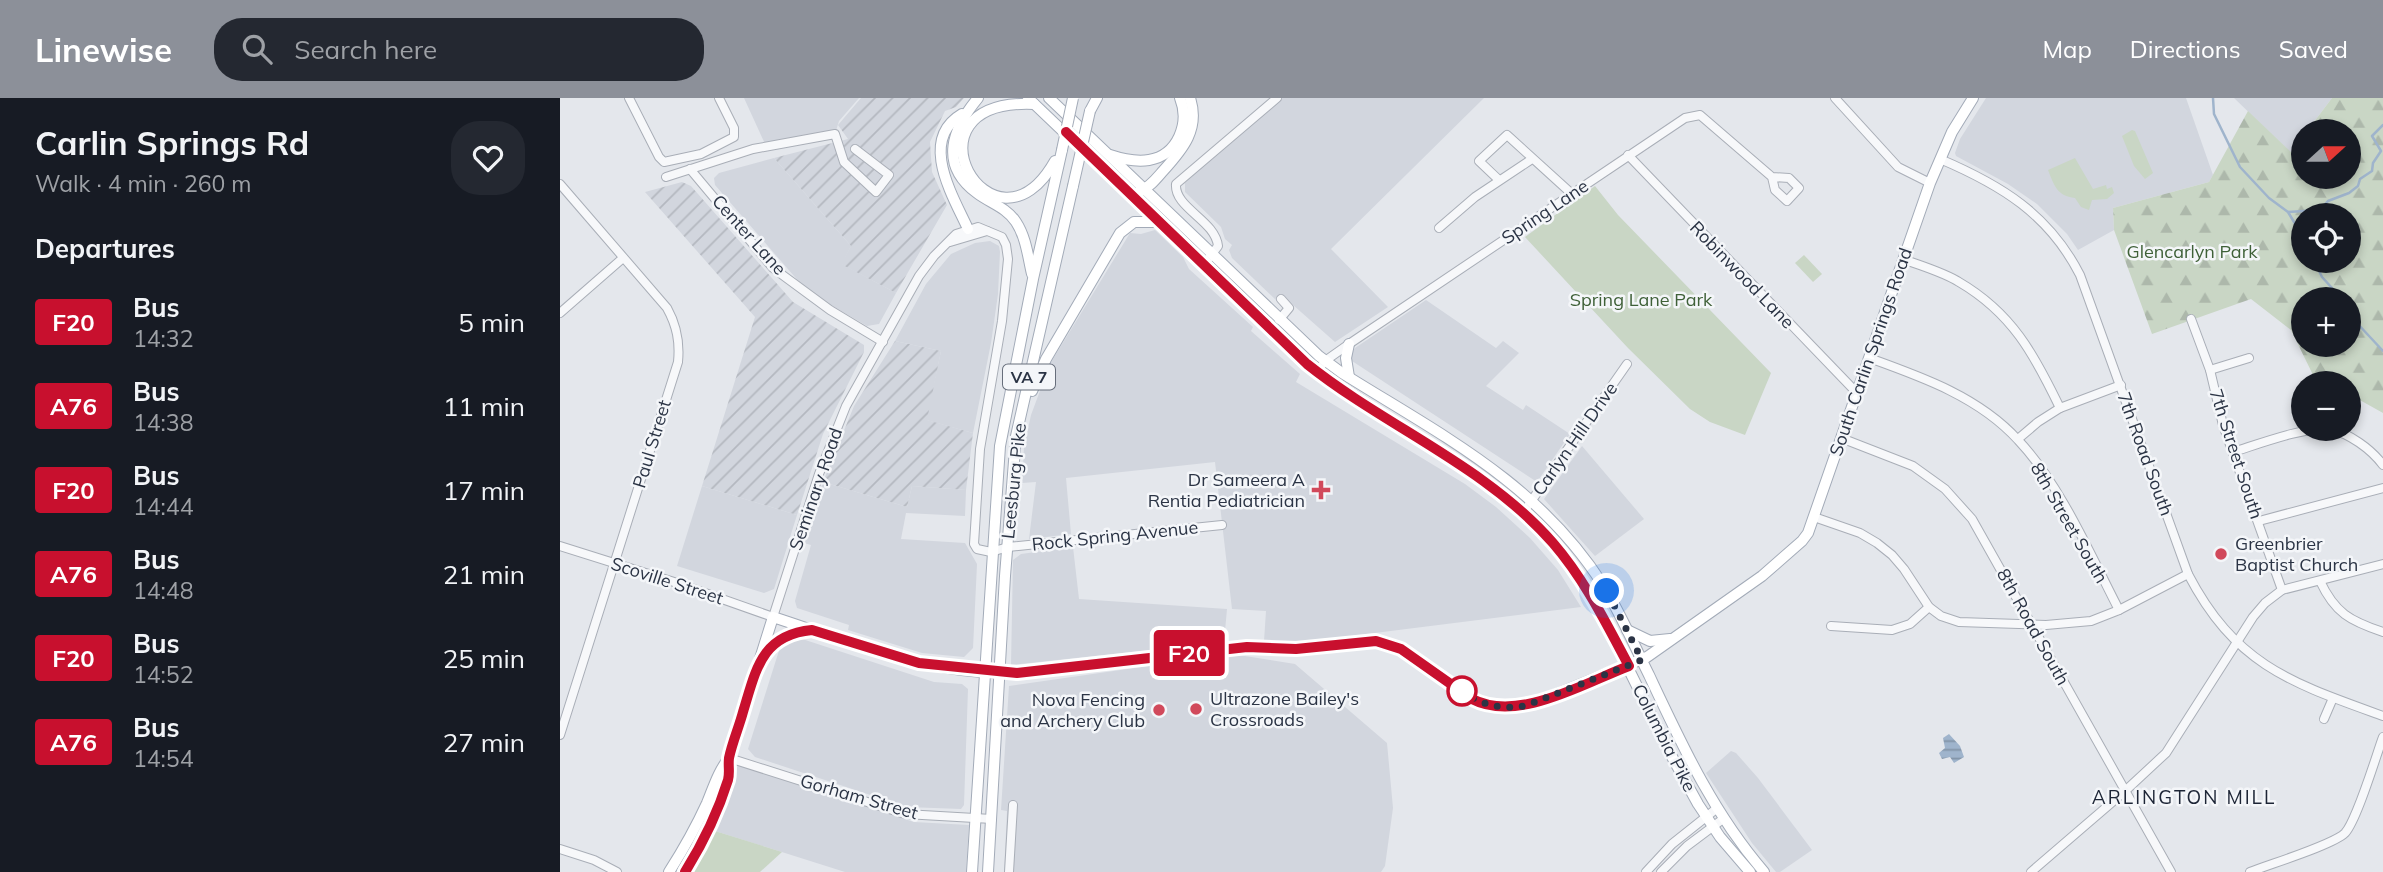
<!DOCTYPE html>
<meta charset="utf-8">
<style>
:root{--surface:#171b24;--page:#242831;--text:#f1f3f6;--muted:#9ea1a6;--accent:#8c9099}
body{margin:0;font-family:Mulish,sans-serif;background:var(--page);color:var(--text);height:100vh;display:flex;flex-direction:column;font-size:26px;white-space:nowrap}
*{box-sizing:border-box;margin:0}
p{font-size:23px;color:var(--muted)}
.icon{flex:none;width:38px;height:38px;fill:none;stroke:currentColor;stroke-width:2;stroke-linecap:round;stroke-linejoin:round}
.map{position:relative;flex:1;overflow:hidden}
.panel{display:flex;flex-direction:column;background:var(--surface);width:560px}
.panel>*{flex:none}
.badge{padding:0 14px;border-radius:5px;font-size:24px;line-height:46px}
.needle{width:46px;rotate:69deg}
.fabs{position:absolute;left:1731px;top:21px;display:grid;gap:14px}
.fabs a{display:grid;place-items:center;width:70px;height:70px;border-radius:50%;background:var(--surface);box-shadow:0 4px 10px #0003;font-size:35px}
.you{position:absolute;width:35px;height:35px;margin:-18px;border:5px solid #fff;border-radius:50%;background:#1a73e8;box-shadow:0 0 0 10px #1a73e833}
.map>.badge{position:absolute;translate:-50% -50%;box-shadow:0 0 0 4px #fff}
h2{padding:0 35px;font-size:26px;line-height:63px}
.round{display:grid;place-items:center;flex:none;width:74px;height:74px;border-radius:28px;background:var(--page)}
.overview{display:flex;align-items:center;justify-content:space-between;height:119px;padding:0 35px}
h1{font-size:33px;font-weight:700;line-height:52px}
ul{padding:0;list-style:none}
li{display:flex;align-items:center;gap:21px;height:84px;padding:0 35px}
li div{flex:1}
li b{display:block;font-size:26px}
li em{font-style:normal}
li .badge{min-width:77px;font-weight:700;text-align:center}
header{display:flex;align-items:center;gap:42px;box-sizing:border-box;height:98px;padding:0 35px;background:var(--accent);color:#fff}
header strong{font-size:33px}
nav{display:flex;gap:38px;margin-inline-start:auto;font-size:24px}
.search{width:490px;height:63px;background:var(--page);display:flex;align-items:center;gap:18px;box-sizing:border-box;padding:0 24px;border-radius:28px;color:var(--muted);font-size:26px}
main{display:flex;flex:1;min-height:0}
.map>svg:first-child{display:block}
</style>
<header>
<strong>Linewise</strong>
<div class="search"><svg class="icon" aria-label="search" viewBox="0 0 24 24"><circle cx="10" cy="10" r="6"/><path d="M15 15l6 6"/></svg>Search here</div>
<nav><a>Map</a><a>Directions</a><a>Saved</a></nav>
</header>
<main>
<section class="panel">
<div class="overview"><div><h1>Carlin Springs Rd</h1><p>Walk · 4 min · 260 m</p></div><a class="round"><svg class="icon" aria-label="heart" viewBox="0 0 24 24"><path d="M12 20l-8-8c-3-5 5-10 8-4 3-6 11-1 8 4z"/></svg></a></div>
<h2>Departures</h2>
<ul>
<li><span class="badge" style="background:#c8102e;color:#fff">F20</span><div><b>Bus</b><p>14:32</p></div><em>5 min</em></li>
<li><span class="badge" style="background:#c8102e;color:#fff">A76</span><div><b>Bus</b><p>14:38</p></div><em>11 min</em></li>
<li><span class="badge" style="background:#c8102e;color:#fff">F20</span><div><b>Bus</b><p>14:44</p></div><em>17 min</em></li>
<li><span class="badge" style="background:#c8102e;color:#fff">A76</span><div><b>Bus</b><p>14:48</p></div><em>21 min</em></li>
<li><span class="badge" style="background:#c8102e;color:#fff">F20</span><div><b>Bus</b><p>14:52</p></div><em>25 min</em></li>
<li><span class="badge" style="background:#c8102e;color:#fff">A76</span><div><b>Bus</b><p>14:54</p></div><em>27 min</em></li>
</ul>
</section>
<div class="map">
<svg width="1823" height="774" viewBox="0 0 1823 774">
<defs>
<pattern id="industrial-furrows" width="10" height="10" patternUnits="userSpaceOnUse" patternTransform="scale(1.75)"><rect width="10" height="10" fill="#d2d6de"/><path d="M-1 1l2-2M0 10L10 0M9 11l2-2" fill="none" stroke="#b4b8c0"/></pattern>
<pattern id="forest-firs" width="22" height="20" patternUnits="userSpaceOnUse" patternTransform="scale(1.75)"><rect width="22" height="20" fill="#c9d6c5"/><path d="M5 1l3.5 6h-7zM16 11l3.5 6h-7z" fill="#adb8ab"/></pattern>
<pattern id="water-rules" width="6" height="5" patternUnits="userSpaceOnUse" patternTransform="scale(1.75)"><rect width="6" height="5" fill="#9fb4cc"/><path d="M0 2.5h6" fill="none" stroke="#8293a7"/></pattern>
</defs>
<rect width="100%" height="100%" fill="#e4e7ec"/>
<!-- built -->
<g fill="#d2d6de">
<path d="M184,0h115l-20,23 -4,13 -69,12z"/>
<path d="M720,0h204l-153,151 57,58 -53,35 -51,-45 -6,5 -46,-44 -3,-8 3,-5 -7,-6 -4,-12 -36,-35v-8l-3,-4z"/>
<path d="M1426,0h200l27,77 -4,7 -96,26 1,22 -36,20 -11,-16 -30,-30 -29,-20 -52,-28 -1,-3 5,-14z"/>
<path d="M1674,0h98l-25,33h-4v6l-12,16z"/>
<path d="M214,60l77,88 -9,18 54,29 -17,31 -12,2 -60,-35 -92,-106 -1,-7 5,-5z"/>
<path d="M595,132l28,27 6,12 64,58 -2,4 49,43 -4,8 169,102 31,23 34,31 28,32 23,37 -286,36 -31,-2 2,-30 -34,-2 -17,-147 -149,16 5,56 -42,5 7,-57 -14,1 2,-36 7,-32 19,-51 80,-131 11,1z"/>
<path d="M430,143l9,5 1,6 -2,42 -7,49 -18,90 -47,-13 15,-69 -46,-10 31,-57 25,-30 24,-11z"/>
<path d="M866,202l70,48 7,-7 16,12 -33,33 37,24 3,-5 44,29 -33,48 -185,-121 -1,-7 4,-6z"/>
<path d="M1022,348l62,73 -49,37 -51,-57z"/>
<path d="M263,384l84,25 5,-21 54,4 -1,26 -59,-3 -5,26 64,4 12,21 -4,84 -9,9 -42,-4 -74,-23 1,-5 -52,-17 -2,-7 16,-56 -7,-2z"/>
<path d="M142,388l95,29 -23,74 -10,4 -87,-27z"/>
<path d="M513,449l6,52 148,10 -3,33 -213,23 2,-105 8,-6z"/>
<path d="M233,538l141,46 28,2 6,5 -4,116 -3,4 -54,-2 -152,-50 -7,-8 34,-108z"/>
<path d="M672,556l63,10 92,79 6,65 -8,58 -4,6h-377l3,-61 -6,-1 8,-124z"/>
<path d="M1171,653l5,2 22,25 54,72 -32,22h-4l-24,-29 -46,-70z"/>
<path d="M178,667l176,57 55,3 -3,47h-121l-130,-41z"/>
</g>
<!-- industrial -->
<g fill="url(#industrial-furrows)">
<path d="M301,0h103l-8,9 -11,4 -15,31 2,30 15,33 -51,88 -55,-29 10,-18 -77,-88 74,-19 -10,-14z"/>
<path d="M122,84l9,4 102,116 71,43v7l-41,82 -26,81 -95,-29 53,-169 -110,-125z"/>
<path d="M335,243l46,10 -14,69 46,13 -7,57 -54,-4 -5,21 -84,-25 31,-76z"/>
</g>
<!-- green -->
<g fill="#c9d6c5">
<path d="M1572,32l3,1 18,42 -8,6 -11,-13 -12,-30z"/>
<path d="M1515,60l18,31 13,-4 1,4 5,-2 2,6 -7,6 -15,1 -3,10 -8,-3 -6,-9c-18,-2 -21,-13 -27,-28z"/>
<path d="M1035,88l23,29 153,158 -26,62 -35,-13 -20,-13 -62,-61 -103,-111z"/>
<path d="M1244,157l18,19 -9,8 -18,-19z"/>
<path d="M155,733l67,21 -22,20h-68z"/>
</g>
<!-- forest -->
<path fill="url(#forest-firs)" fill-rule="evenodd" d="M1772,0h51v315l-34,-19 -1,-11h-17l-14,-8 -3,2 -23,-47 -40,-31 -99,35 -38,-104 -1,-22 96,-26 39,-71 43,41 12,-15v40h45v-46h-41zM1743,117h45v46h-45zM1743,201h45v46h-45z"/>
<!-- water -->
<path fill="url(#water-rules)" d="M1389,636l11,12 4,11 -10,6 -4,-6 -8,2 -3,-6 6,-5 -2,-10z"/>
<g fill="none" stroke-linecap="round" stroke-linejoin="round">
<!-- stream -->
<g stroke="#9fb4cc" stroke-width="2.5">
<path d="M1653,0l1,16 26,53 29,31 19,14 15,25"/>
<path d="M1728,114l32,-2 8,-9 21,-8 9,-7 2,-7 12,-8 1,-8 8,-12 -9,-15 11,-11"/>
<path d="M1754,163l8,16 20,22"/>
<path d="M1788,211l8,13 27,29"/>
</g>
<defs>
<g id="minor">
<path d="M69,0l30,59 5,5 37,-8 33,-17v-9l-15,-30"/>
<path d="M1275,0l63,69 32,16"/>
<path d="M1068,57l229,238"/>
<path d="M1380,61c61,26 109,55 140,116l108,299c48,92 104,109 195,142"/>
<path d="M130,71l83,99 57,42 53,32"/>
<path d="M106,79l87,-28 82,-15 9,28 32,30 13,-17 -34,-26"/>
<path d="M939,82l-20,-19 28,-26 65,59"/>
<path d="M0,86l107,124c10,18 13,34 11,54l-118,373"/>
<path d="M879,130l36,-31 57,-38"/>
<path d="M390,144l37,-11"/>
<path d="M1343,161c18,7 40,13 56,23 53,31 75,72 101,126"/>
<path d="M643,168l15,-20c-3,-26 -44,-38 -42,-62l101,-86"/>
<path d="M0,215l63,-55"/>
<path d="M1631,221l19,51 13,55 59,165"/>
<path d="M719,222l10,-12 -8,-9"/>
<path d="M1309,260c53,19 110,39 149,82 42,44 73,116 101,170"/>
<path d="M1650,272l39,-12"/>
<path d="M757,274l8,-11 24,-17 336,-226 15,-3 72,62 17,1 10,10 -12,13 -12,-11 -3,-13"/>
<path d="M1281,340l72,28 32,23 27,30 199,353"/>
<path d="M1458,341l20,-17 22,-14 61,-23"/>
<path d="M1673,354c23,-7 74,-26 96,-23 20,4 42,20 54,36"/>
<path d="M963,415l104,-149"/>
<path d="M1254,419l46,16 17,10 15,12 12,14 25,38 12,9 18,6 87,3 45,-4 28,-11 69,-36"/>
<path d="M1699,423l124,-33"/>
<path d="M0,448l111,35 102,36 46,-143 27,-68 73,-130 15,-20 22,-22 22,-7 24,10 4,8 2,14 -6,62 -22,128 -6,95 3,5 14,3 17,-5 214,-22"/>
<path d="M1760,483c15,32 30,40 63,51"/>
<path d="M1271,528l61,4 18,-6 19,-17"/>
<path d="M1764,621l9,-21"/>
<path d="M169,660l176,56 87,5"/>
<path d="M0,751l34,11 23,12"/>
<path d="M449,774l4,-67"/>
<path d="M1086,774l26,-28 44,-35"/>
<path d="M1101,774l26,-26 36,-27"/>
<path d="M1471,774l93,-80 42,-39 87,-136 12,-14 17,-13 101,-26"/>
<path d="M1690,774c20,-8 83,-27 95,-39 12,-13 31,-77 38,-96"/>
</g>
<g id="major">
<path d="M418,0c-25,30 -40,66 -1,95 13,10 29,14 39,29 10,15 12,35 16,52"/>
<path d="M468,0l279,266 187,125 51,46 22,25 30,45 74,150 27,49 22,33 30,35"/>
<path d="M489,0l270,258 23,17c99,62 196,110 261,212 18,29 31,60 46,90 33,70 64,138 115,197"/>
<path d="M474,6c-141,-6 -41,167 21,57"/>
<path d="M530,13l7,-13"/>
<path d="M402,16c-44,26 -9,82 6,115"/>
<path d="M550,57c12,4 26,7 39,5 29,-5 41,-37 31,-62"/>
<path d="M579,94c10,-4 17,-13 24,-21 20,-22 37,-42 27,-73"/>
<path d="M789,246l-3,14 3,19"/>
<path d="M472,293l14,-32 74,-126 14,-11h24"/>
<path d="M1067,532l23,11 20,-2"/>
<path d="M203,558l21,-20 24,-6"/>
<path d="M109,774c14,-22 27,-45 38,-69 7,-17 11,-31 22,-45"/>
<path d="M125,774c21,-34 43,-74 44,-114l44,-141c83,27 169,63 258,55l216,-25 49,2 80,-8 25,8 80,54 31,5 30,-8 105,-43 115,-81 40,-35 6,-8 122,-350 22,-51 21,-34"/>
<path d="M412,774l28,-426 33,-167 29,-129"/>
<path d="M428,774l17,-296 11,-140 57,-250"/>
</g>
</defs>
<!-- minor casing -->
<use href="#minor" stroke="#a9aeb7" stroke-width="10"/>
<!-- major casing -->
<use href="#major" stroke="#a3abb8" stroke-width="12"/>
<!-- minor -->
<use href="#minor" stroke="#f7f8fa" stroke-width="8"/>
<!-- major -->
<use href="#major" stroke="#fff" stroke-width="10"/>
<defs>
<g id="major-bridge">
<path d="M502,52l11,-52"/>
<path d="M513,88l17,-75"/>
</g>
</defs>
<!-- major-bridge casing -->
<use href="#major-bridge" stroke="#a3abb8" stroke-width="12" stroke-linecap="butt"/>
<!-- major-bridge -->
<use href="#major-bridge" stroke="#fff" stroke-width="10"/>
</g>
<g fill="none" stroke-linecap="round" stroke-linejoin="round">
<defs>
<path id="line" d="M125,774c18,-29 33,-60 43,-92 2,-7 0,-14 1,-22 3,-15 10,-31 14,-46 13,-42 18,-77 69,-82l107,33 98,10 230,-26 49,2 80,-8 25,8 71,50c46,24 112,-16 157,-33 -23,-43 -44,-86 -76,-123 -67,-77 -167,-116 -246,-179l-241,-232"/>
</defs>
<!-- line casing -->
<use href="#line" stroke="#fff" stroke-width="16"/>
<!-- line -->
<use href="#line" stroke="#c8102e" stroke-width="10"/>
<!-- walk -->
<path stroke="#2b3445" stroke-width="7" stroke-dasharray="0 12.6" d="M902,593l-5,-3c23,16 40,22 68,18l117,-46 -35,-69"/>
</g>
<!-- markers -->
<g fill="#d1495b" stroke="#f4f6f9" stroke-width="2.5">
<path d="M757.5 381.5h7v7h7v7h-7v7h-7v-7h-7v-7h7z"/>
<circle cx="1661" cy="456" r="7"/>
<circle cx="636" cy="611" r="7"/>
<circle cx="599" cy="612" r="7"/>
</g>
<circle fill="#fff" stroke="#c8102e" stroke-width="3.5" cx="902" cy="593" r="14"/>
<g text-anchor="middle" stroke-width="5" stroke-linejoin="round" paint-order="stroke">
<!-- shield labels -->
<rect fill="#f4f6f9" stroke="#676e7b" stroke-width="2" x="443" y="266.5" width="52" height="25" rx="5"/>
<g font-size="16" font-weight="bold" fill="#2b3445">
<text x="469" y="285">VA 7</text>
</g>
<!-- street labels -->
<g font-size="18" fill="#2b3445" stroke="#f4f6f9">
<text transform="translate(985 114) rotate(-34)" y="6">Spring Lane</text>
<text transform="translate(189 137) rotate(48)" y="6">Center Lane</text>
<text transform="translate(1182 177) rotate(46)" y="6">Robinwood Lane</text>
<text transform="translate(1311 254) rotate(-71)" y="6">South Carlin Springs Road</text>
<text transform="translate(1015 341) rotate(-55)" y="6">Carlyn Hill Drive</text>
<text transform="translate(92 346) rotate(-73)" y="6">Paul Street</text>
<text transform="translate(1585 356) rotate(70)" y="6">7th Road South</text>
<text transform="translate(1676 356) rotate(72)" y="6">7th Street South</text>
<text transform="translate(454 383) rotate(-84)" y="6">Leesburg Pike</text>
<text transform="translate(256 391) rotate(-71)" y="6">Seminary Road</text>
<text transform="translate(1509 425) rotate(60)" y="6">8th Street South</text>
<text transform="translate(555 438) rotate(-6)" y="6">Rock Spring Avenue</text>
<text transform="translate(107 483) rotate(18)" y="6">Scoville Street</text>
<text transform="translate(1473 529) rotate(61)" y="6">8th Road South</text>
<text transform="translate(1104 640) rotate(63)" y="6">Columbia Pike</text>
<text transform="translate(299 699) rotate(16)" y="6">Gorham Street</text>
</g>
<!-- park labels -->
<g font-size="18" fill="#3f6138" stroke="#f4f6f9">
<text x="1632" y="160">Glencarlyn Park</text>
<text x="1081" y="208">Spring Lane Park</text>
</g>
<!-- poi labels -->
<g font-size="18" fill="#2b3445" stroke="#f4f6f9" text-anchor="end">
<text x="745" y="388">Dr Sameera A<tspan x="745" dy="21">Rentia Pediatrician</tspan></text>
<text x="1675" y="452" text-anchor="start">Greenbrier<tspan x="1675" dy="21">Baptist Church</tspan></text>
<text x="650" y="607" text-anchor="start">Ultrazone Bailey's<tspan x="650" dy="21">Crossroads</tspan></text>
<text x="585" y="608">Nova Fencing<tspan x="585" dy="21">and Archery Club</tspan></text>
</g>
<!-- neighbourhood labels -->
<g font-size="19" letter-spacing="2" fill="#1d2536" stroke="#f4f6f9">
<text x="1624" y="706">ARLINGTON MILL</text>
</g>
</g>
</svg>
<div class="fabs">
<a><svg class="needle" viewBox="-14 -14 28 28"><path d="M0-13l5 13h-10z" fill="#e53935"/><path d="M0 13l5-13h-10z" fill="#9ea1a6"/></svg></a>
<a><svg class="icon" aria-label="locate" viewBox="0 0 24 24"><circle cx="12" cy="12" r="6"/><path d="M12 2v4M12 18v4M2 12h4M18 12h4"/></svg></a>
<a>+</a>
<a>−</a>
</div>
<div class="you" style="left:1047px;top:493px"></div>
<b class="badge" style="left:629px;top:555px;background:#c8102e;color:#fff">F20</b>
</div>
</main>
